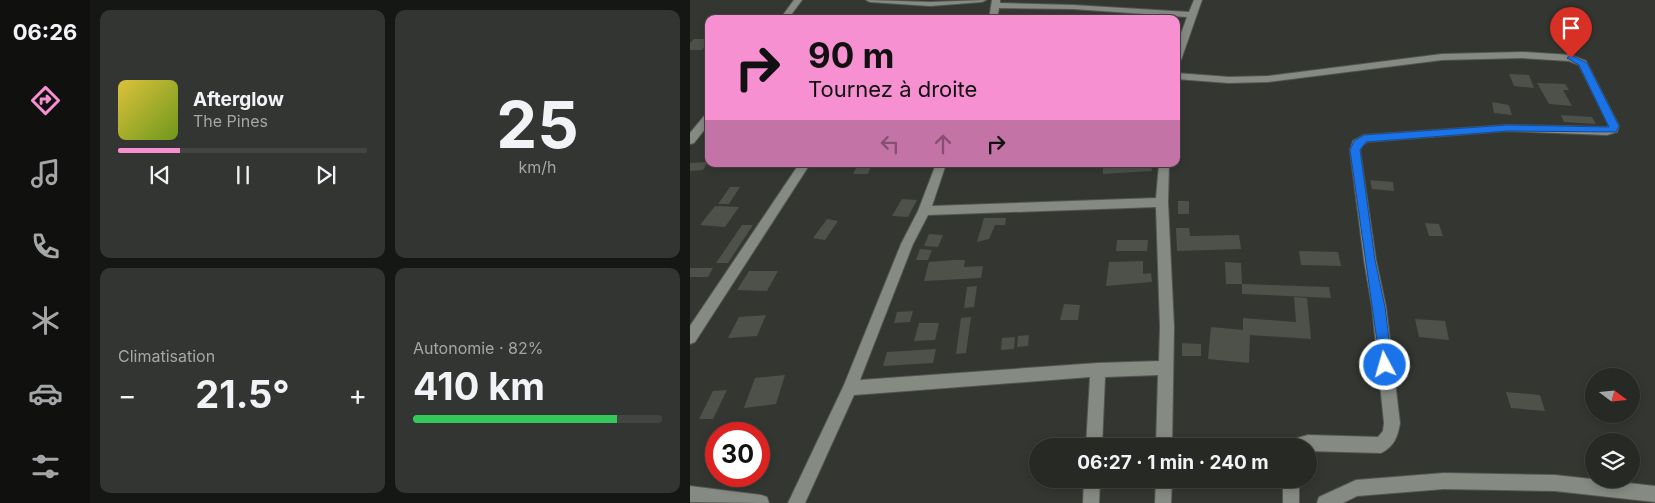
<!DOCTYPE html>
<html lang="fr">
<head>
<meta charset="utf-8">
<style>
  :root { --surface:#272925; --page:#333532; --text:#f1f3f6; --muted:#a4a6a7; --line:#434542; --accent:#f690d0 }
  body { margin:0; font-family:Inter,sans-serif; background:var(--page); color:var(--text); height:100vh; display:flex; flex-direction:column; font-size:19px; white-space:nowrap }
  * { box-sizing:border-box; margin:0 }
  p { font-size:16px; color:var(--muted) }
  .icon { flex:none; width:28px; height:28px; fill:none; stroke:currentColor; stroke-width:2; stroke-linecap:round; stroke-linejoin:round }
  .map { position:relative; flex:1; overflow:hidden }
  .sheet { display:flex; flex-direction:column; gap:10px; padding:10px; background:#151714; width:600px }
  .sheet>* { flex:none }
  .banner { position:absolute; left:15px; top:15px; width:475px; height:152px; border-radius:10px; box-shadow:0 2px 8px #0003,0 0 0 1px var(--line); background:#f690d0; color:#111; overflow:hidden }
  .needle { width:32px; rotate:106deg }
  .fabs { position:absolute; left:895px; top:368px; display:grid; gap:10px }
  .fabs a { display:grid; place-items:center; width:55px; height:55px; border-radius:50%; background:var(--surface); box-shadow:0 2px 8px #0003,0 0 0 1px var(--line); font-size:25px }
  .speed { position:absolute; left:15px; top:422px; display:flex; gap:10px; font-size:25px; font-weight:700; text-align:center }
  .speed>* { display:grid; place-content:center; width:65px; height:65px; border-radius:50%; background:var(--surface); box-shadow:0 2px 8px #0003,0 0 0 1px var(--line); line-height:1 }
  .speed .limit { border:8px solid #d22; background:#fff; color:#111 }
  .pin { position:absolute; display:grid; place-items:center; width:42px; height:42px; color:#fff; margin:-51px -21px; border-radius:50% 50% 50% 0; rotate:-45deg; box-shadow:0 0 5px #0007 }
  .pin .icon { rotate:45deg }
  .me { position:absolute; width:55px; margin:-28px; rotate:354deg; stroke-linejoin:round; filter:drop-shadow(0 0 4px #0008) }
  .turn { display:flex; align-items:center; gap:18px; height:105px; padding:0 20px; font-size:22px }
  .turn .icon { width:65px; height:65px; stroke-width:2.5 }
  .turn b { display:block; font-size:35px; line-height:42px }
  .lanes { display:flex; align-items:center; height:48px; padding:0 20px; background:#0003; justify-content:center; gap:25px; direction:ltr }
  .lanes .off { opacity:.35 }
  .big { font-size:38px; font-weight:700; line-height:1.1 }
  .sheet .card { flex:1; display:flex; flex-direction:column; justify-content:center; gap:8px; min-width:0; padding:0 18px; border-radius:10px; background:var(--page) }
  .sheet .dial { align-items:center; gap:0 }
  .dial b { font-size:65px; line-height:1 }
  .song { display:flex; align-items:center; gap:15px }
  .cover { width:60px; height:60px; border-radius:8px; background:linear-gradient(135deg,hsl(50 70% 55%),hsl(80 70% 35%)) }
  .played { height:5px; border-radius:2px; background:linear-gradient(90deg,var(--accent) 25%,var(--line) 25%) }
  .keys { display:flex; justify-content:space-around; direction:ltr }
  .heat { display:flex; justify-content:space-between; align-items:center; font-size:28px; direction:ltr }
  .charge { height:8px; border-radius:4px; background:linear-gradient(90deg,#34c759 82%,var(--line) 0) }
  .sheet .tiles { flex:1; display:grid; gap:10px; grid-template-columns:repeat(2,1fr) }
  .trip { position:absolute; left:339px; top:438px; width:288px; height:50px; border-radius:25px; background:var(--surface); box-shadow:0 2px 8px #0003,0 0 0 1px var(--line); font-weight:700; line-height:50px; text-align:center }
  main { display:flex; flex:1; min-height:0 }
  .tab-bar { display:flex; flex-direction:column; width:90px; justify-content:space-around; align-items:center; background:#10100f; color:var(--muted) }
  .tab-bar .icon { width:35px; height:35px }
  .tab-bar .on { color:var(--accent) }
  .tab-bar b { font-size:22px; color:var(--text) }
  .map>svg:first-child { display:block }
  .building { fill:#4d514a }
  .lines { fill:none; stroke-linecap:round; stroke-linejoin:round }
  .street-casing { stroke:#535650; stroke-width:2 }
  .street { fill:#858a82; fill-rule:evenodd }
  .route { fill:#1a73e8; stroke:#114b97 }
</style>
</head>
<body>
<main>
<nav class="tab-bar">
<b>06:26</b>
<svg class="icon on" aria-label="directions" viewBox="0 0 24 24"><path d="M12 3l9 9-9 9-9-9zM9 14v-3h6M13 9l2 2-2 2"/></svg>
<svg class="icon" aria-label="music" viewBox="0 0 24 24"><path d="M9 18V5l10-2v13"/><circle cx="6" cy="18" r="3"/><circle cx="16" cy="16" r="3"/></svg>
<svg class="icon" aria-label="phone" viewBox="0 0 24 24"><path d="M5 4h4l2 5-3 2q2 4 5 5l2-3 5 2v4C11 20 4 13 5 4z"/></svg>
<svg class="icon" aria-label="climate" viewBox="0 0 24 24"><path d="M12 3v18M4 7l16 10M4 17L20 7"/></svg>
<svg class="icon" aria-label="car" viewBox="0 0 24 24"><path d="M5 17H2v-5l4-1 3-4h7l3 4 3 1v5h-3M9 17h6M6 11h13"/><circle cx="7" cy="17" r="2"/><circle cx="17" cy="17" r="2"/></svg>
<svg class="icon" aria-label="filters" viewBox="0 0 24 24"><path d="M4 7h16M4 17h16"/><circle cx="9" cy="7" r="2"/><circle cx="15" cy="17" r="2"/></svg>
</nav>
<section class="sheet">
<div class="tiles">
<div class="card">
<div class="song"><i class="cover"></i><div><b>Afterglow</b><p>The Pines</p></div></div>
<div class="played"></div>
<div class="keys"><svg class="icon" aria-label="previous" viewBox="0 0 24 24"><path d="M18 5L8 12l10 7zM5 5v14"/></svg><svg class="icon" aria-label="pause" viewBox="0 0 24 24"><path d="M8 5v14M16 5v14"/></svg><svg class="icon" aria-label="next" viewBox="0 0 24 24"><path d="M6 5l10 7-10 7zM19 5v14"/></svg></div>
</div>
<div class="card dial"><b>25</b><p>km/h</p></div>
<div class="card"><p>Climatisation</p>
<div class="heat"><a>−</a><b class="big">21.5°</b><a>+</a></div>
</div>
<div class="card"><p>Autonomie · 82%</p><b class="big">410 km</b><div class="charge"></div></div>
</div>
</section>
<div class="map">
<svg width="965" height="503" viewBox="0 0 965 503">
  <rect width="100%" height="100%" fill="#343731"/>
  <!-- building -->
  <g class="building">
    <polygon points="4,39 19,39 19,42 12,50 0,50 0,43"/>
    <polygon points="819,74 839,75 844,88 824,86"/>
    <polygon points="847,83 875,84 879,90 873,90 882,106 859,104"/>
    <polygon points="802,102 819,105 822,115 804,113"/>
    <polygon points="871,115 902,117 906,124 874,122"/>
    <polygon points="18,162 13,170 0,171 0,163"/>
    <polygon points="168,164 182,164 178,174 163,174"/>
    <polygon points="445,164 461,164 462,171 413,174 413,166"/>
    <polygon points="680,180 703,182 704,191 682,189"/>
    <polygon points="40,187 50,187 39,204 28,204"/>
    <polygon points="212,199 227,200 218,217 202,216"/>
    <rect x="488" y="201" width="11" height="13"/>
    <polygon points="25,206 49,207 35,227 10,225"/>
    <polygon points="294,218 316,218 315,225 305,225 299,239 287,242"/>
    <polygon points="137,219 148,221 135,240 123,238"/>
    <polygon points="735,223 749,224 753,236 739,236"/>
    <polygon points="52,225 63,225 38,263 26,263"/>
    <polygon points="486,228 499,228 500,236 549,235 551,249 487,251"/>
    <polygon points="239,234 253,235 248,247 234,246"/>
    <polygon points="427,240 458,240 457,251 426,251"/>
    <polygon points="230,249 242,250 238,260 226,260"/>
    <polygon points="609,251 648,252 651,266 611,265"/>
    <polygon points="263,260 275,260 274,267 293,266 291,278 234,281 239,262"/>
    <polygon points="453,261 453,274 461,273 462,282 416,286 419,262"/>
    <polygon points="535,262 551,263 552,284 536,284"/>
    <polygon points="0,268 23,268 18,277 0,277"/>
    <polygon points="59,271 88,271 77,291 47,290"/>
    <polygon points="552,284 639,287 641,298 552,294"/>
    <polygon points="287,286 284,307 274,308 277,287"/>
    <polygon points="604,297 617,298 621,339 560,335 559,363 518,359 521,327 553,330 553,318 606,322"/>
    <polygon points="374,304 390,305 388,320 370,320"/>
    <polygon points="223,311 220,322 204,323 207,312"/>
    <polygon points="76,315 67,336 38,338 49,317"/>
    <polygon points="281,317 276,353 266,354 271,318"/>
    <polygon points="725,319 755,321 759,340 729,337"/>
    <polygon points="229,323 249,323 245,340 224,341"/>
    <polygon points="339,335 338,346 327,347 328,336"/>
    <polygon points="325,337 324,349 311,350 312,338"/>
    <polygon points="492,343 511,344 511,356 492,356"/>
    <polygon points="246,349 243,363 193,366 197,352"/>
    <polygon points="95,375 86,404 54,408 65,378"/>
    <polygon points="37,390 23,419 9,419 23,391"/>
    <polygon points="816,392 850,395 855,411 821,408"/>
  </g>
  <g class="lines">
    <defs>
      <g id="street">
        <polygon points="104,0 112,0 98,19 90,19"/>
        <polygon points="176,0 240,2 296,0 292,2 240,6 180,2"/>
        <polygon points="302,0 310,0 310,3 383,5 499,12 504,0 512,0 491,60 486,63 486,47 497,17 383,9 309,8 307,19 299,19"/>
        <path d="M832,52L881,55L896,61L929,126L927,132L917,135L817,131L677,142L672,146L670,150L686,260L696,307L710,423C708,436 704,447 691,453L618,451V446H598L600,440L618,435L688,437L693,431L694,423L682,307L674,260L660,150L663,141L674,135L817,125L917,127L919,126L889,65L879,61L832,58L752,60L578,82L539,83L486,79V73L539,77L578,76L752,54Z"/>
        <polygon points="19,114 19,124 4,143 0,144 0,133 15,115"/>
        <polygon points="109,164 120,164 5,342 0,344 0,326"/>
        <path d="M246,164H256L242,206L466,198L469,164H479L478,202L484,327L482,446H466L468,375L415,377L412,446H396L400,377L164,395L115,503H98L154,385L211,244L228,211ZM466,207L470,327L469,361L408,363L170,380L223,244L238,215Z"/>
        <polygon points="754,473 865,475 965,486 965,502 865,491 754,489 667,496 653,503 627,503 629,497 666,480"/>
        <polygon points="394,479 410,479 409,503 393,503"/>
        <polygon points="466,479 482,479 481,503 465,503"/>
        <rect x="593" y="479" width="16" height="24"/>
        <polygon points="0,486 71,495 77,497 79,503 0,502"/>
      </g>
    </defs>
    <!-- street casing -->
    <use href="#street" class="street-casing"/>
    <!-- street -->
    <use href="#street" class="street"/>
  </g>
  <!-- route -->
  <polygon class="route" points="881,55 897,63 929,126 926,132 818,131 676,142 670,150 685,260 695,307 702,365 700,369 695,371 691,369 660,150 664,141 674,135 818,125 919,127 889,65 877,58"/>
</svg>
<div class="fabs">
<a><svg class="needle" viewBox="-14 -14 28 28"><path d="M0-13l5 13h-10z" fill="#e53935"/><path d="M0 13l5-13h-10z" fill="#a4a6a7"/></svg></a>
<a><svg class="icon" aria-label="layers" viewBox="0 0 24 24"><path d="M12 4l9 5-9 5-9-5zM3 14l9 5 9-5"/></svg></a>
</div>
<div class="speed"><div class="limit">30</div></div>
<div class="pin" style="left:881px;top:58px;background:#d93025"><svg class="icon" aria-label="arrive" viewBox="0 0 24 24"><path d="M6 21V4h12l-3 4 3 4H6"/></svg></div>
<svg class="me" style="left:695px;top:365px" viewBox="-20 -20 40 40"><circle r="17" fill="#1a73e8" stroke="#fff" stroke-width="3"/><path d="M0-11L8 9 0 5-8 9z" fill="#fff"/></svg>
<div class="trip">06:27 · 1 min · 240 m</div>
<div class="banner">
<div class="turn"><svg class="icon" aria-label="right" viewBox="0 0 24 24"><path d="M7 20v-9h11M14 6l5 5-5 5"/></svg><div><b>90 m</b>Tournez à droite</div></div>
<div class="lanes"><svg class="icon off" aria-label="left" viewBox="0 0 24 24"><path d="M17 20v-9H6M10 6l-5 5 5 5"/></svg><svg class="icon off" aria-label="ahead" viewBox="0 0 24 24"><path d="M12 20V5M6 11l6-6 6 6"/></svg><svg class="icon" aria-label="right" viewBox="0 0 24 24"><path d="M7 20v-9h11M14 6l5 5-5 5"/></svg></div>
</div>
</div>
</main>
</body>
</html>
